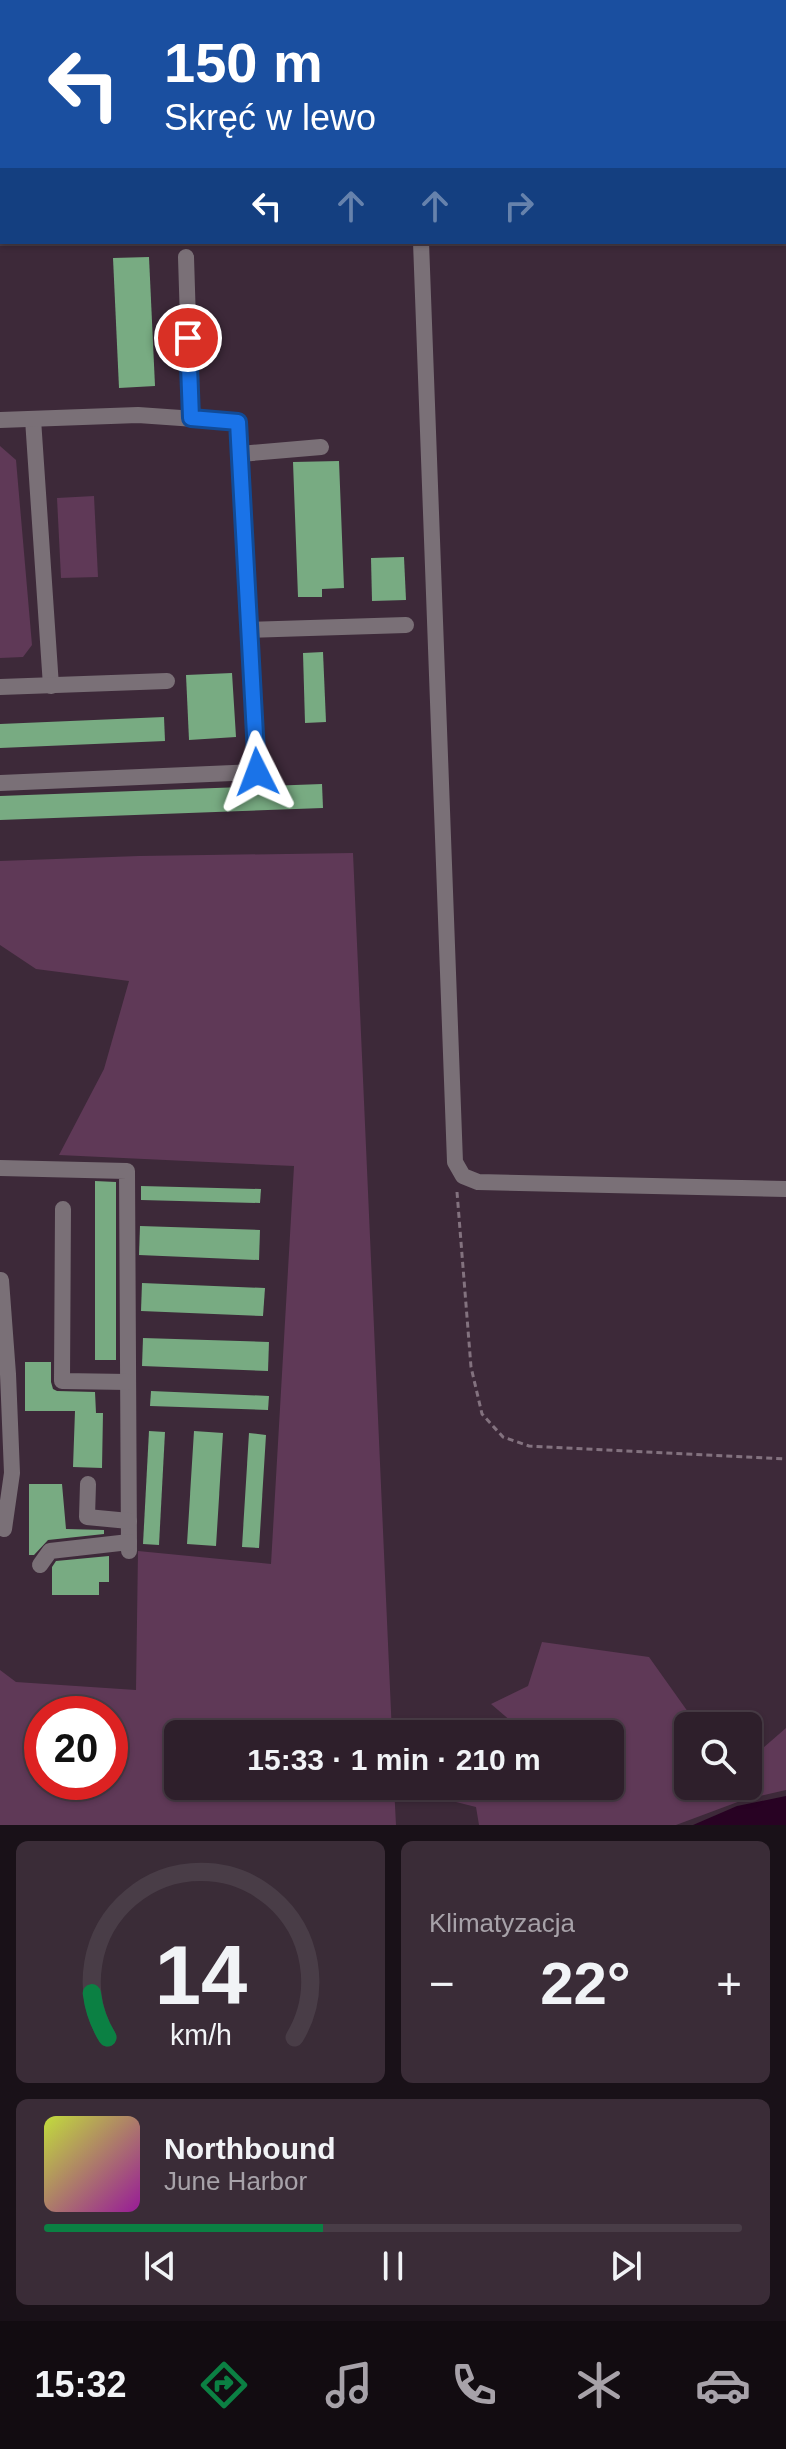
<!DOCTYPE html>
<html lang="pl">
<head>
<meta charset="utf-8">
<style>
  :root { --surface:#2e1f2b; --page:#3a2c37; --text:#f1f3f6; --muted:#a7a2a9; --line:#493d47; --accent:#0b8043 }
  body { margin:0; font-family:Helvetica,sans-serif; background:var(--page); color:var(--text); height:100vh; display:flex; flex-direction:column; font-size:30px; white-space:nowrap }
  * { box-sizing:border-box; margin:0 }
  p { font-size:26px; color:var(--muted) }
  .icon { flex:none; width:44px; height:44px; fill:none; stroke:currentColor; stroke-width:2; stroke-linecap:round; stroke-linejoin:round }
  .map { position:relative; height:1825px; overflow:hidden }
  .details { display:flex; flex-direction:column; gap:16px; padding:16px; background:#191118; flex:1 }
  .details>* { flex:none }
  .hud { position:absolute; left:0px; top:0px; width:786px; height:244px; box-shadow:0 2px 6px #0004,0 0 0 2px var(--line); background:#1a4fa0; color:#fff; overflow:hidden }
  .tools { position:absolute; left:674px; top:1712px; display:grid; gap:16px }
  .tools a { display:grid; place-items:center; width:88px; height:88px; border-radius:12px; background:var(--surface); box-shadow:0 2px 6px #0004,0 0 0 2px var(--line); font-size:40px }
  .speed { position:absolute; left:24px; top:1696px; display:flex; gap:16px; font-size:40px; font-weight:700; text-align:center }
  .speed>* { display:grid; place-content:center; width:104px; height:104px; border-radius:50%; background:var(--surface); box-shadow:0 2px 6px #0004,0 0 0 2px var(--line); line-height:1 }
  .speed .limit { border:12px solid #d22; background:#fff; color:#111 }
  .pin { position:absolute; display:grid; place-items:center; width:68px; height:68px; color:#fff; margin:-34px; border:4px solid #fff; border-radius:50%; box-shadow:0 2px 8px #0007 }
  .me { position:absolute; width:88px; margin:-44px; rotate:357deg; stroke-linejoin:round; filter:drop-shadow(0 0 6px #0008) }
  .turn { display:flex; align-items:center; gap:28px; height:168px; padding:0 32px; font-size:36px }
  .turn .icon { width:104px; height:104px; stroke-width:2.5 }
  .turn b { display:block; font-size:56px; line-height:68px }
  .lanes { display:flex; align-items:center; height:76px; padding:0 32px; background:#0003; justify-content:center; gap:40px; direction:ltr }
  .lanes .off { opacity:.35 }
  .big { font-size:60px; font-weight:800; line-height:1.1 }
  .details .widget { flex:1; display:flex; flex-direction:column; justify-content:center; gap:12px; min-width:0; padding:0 28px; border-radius:12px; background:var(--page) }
  .details .dial { align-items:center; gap:0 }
  .dial svg { height:208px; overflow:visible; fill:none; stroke:var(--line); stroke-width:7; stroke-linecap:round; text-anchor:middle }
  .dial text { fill:var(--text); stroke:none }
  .song { display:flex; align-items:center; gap:24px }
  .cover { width:96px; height:96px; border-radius:12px; background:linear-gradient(135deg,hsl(70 70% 55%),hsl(300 70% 35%)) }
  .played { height:8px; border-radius:4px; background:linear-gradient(90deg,var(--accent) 40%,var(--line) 40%) }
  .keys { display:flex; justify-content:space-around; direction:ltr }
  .heat { display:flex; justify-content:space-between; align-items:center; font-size:44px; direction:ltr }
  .details .tiles { flex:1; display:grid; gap:16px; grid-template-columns:1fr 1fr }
  .widget:last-child { grid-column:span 2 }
  .trip { position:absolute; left:164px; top:1720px; width:460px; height:80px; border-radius:12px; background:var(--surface); box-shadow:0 2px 6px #0004,0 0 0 2px var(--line); font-weight:800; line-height:80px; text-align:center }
  .tab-bar { display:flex; height:128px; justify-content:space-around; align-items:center; background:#120c11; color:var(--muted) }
  .tab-bar .icon { width:56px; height:56px }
  .tab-bar .active { color:var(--accent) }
  .tab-bar b { font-size:36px; color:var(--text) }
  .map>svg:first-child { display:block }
  .green { fill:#5f3957; fill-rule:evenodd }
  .water { fill:#280223 }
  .building { fill:#78ab82 }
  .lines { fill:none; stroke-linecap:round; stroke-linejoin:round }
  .path { stroke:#83727f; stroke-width:3; stroke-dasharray:6 4; stroke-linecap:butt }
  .minor { stroke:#7a7077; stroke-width:16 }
  .route-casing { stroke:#114b97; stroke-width:20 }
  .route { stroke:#1a73e8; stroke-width:14 }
</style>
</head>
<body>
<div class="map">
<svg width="786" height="1825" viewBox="0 0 786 1825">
  <rect width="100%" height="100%" fill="#3d2939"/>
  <!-- green -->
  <g class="green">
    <polygon points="0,446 16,460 32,645 23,657 0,658"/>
    <polygon points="94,496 98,577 61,578 57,498"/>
    <path d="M353,853L392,1734H178V1786H394L396,1825H0V1670L16,1682L136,1690L138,1551L271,1564L294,1166L59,1155L104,1069L129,981L36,969L0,945V861L139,856ZM42,1714H110V1782H42Z"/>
    <polygon points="542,1642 649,1657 698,1726 688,1726 688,1786 748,1786 748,1746 763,1748 786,1728 786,1790 743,1800 676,1825 479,1825 476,1807 432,1796 429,1786 610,1786 610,1734 526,1734 491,1704 528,1686"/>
  </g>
  <!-- water -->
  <polygon class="water" points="786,1796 786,1825 693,1825 737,1806"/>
  <!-- building -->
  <g class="building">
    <polygon points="149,257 155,386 119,388 113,258"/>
    <polygon points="339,461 344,588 322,589 322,597 298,597 293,462"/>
    <polygon points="404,557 406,600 372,601 371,558"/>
    <polygon points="323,652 326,722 305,723 303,653"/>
    <polygon points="232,673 236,737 189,740 186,675"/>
    <polygon points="164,717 165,741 0,748 0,724"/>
    <polygon points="322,784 323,808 0,820 0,796"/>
    <polygon points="95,1181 116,1182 116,1360 95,1360"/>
    <polygon points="141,1186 261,1189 260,1203 141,1200"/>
    <polygon points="140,1226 260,1230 259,1260 139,1255"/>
    <polygon points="142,1283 265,1288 263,1316 141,1311"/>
    <polygon points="143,1338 269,1342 268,1371 142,1366"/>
    <polygon points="25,1362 51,1362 51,1382 53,1389 57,1391 95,1392 96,1413 103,1413 102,1468 73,1467 75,1411 25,1411"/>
    <polygon points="151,1391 269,1396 268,1410 150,1406"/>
    <polygon points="149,1431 165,1432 159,1545 143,1544"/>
    <polygon points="194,1431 223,1433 216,1546 187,1544"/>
    <polygon points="249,1433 266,1435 259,1548 242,1547"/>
    <polygon points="29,1484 62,1484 66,1529 104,1530 104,1534 48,1540 34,1555 29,1555"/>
    <polygon points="109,1556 109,1582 99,1582 99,1595 52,1595 52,1567 56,1561"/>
  </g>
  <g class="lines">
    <!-- path -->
    <polyline class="path" points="457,1192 471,1367 482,1414 503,1437 529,1446 786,1459"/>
    <!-- minor -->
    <g class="minor">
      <polyline points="784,187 786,187"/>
      <polyline points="0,225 2,225"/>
      <polyline points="421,242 455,1162 463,1176 478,1182 786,1189"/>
      <polyline points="186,257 191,418"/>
      <polyline points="33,419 51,686"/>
      <polyline points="0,420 138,415 238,422 257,772 0,783"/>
      <polyline points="240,454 321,447"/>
      <polyline points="249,630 406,625"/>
      <polyline points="0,687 167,681"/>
      <polyline points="0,1168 127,1171 129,1551"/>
      <polyline points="63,1209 62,1381 128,1382"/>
      <polyline points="1,1280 8,1374 12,1473 4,1529"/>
      <polyline points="88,1484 87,1517 129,1521"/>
      <polyline points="40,1565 50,1551 129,1542"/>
    </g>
  </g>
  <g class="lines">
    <defs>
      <polyline id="route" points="188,338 191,418 238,422 257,772"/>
    </defs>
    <!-- route casing -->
    <use href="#route" class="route-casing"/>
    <!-- route -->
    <use href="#route" class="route"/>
  </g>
</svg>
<div class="tools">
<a><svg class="icon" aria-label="search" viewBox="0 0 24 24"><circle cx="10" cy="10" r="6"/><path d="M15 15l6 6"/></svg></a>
</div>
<div class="speed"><div class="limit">20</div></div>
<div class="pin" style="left:188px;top:338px;background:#d93025"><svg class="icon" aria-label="arrive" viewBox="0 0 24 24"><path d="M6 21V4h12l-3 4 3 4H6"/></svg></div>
<svg class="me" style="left:257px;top:772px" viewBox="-20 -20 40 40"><path d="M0-17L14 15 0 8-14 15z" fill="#1a73e8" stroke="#fff" stroke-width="4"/></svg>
<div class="trip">15:33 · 1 min · 210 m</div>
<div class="hud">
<div class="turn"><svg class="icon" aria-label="left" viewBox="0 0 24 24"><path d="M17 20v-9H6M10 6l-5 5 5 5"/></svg><div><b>150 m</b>Skręć w lewo</div></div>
<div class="lanes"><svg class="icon" aria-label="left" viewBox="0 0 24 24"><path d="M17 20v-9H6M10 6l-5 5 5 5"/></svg><svg class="icon off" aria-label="ahead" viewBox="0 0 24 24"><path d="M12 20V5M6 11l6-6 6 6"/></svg><svg class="icon off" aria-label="ahead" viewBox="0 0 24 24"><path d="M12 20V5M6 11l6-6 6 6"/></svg><svg class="icon off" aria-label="right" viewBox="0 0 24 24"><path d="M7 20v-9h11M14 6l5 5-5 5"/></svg></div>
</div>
</div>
<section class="details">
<div class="tiles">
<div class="widget dial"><svg viewBox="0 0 100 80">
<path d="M14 69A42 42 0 1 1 86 69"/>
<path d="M14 69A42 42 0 0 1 8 52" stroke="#0b8043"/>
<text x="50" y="56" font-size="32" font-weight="700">14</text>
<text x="50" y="72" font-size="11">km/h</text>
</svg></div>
<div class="widget"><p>Klimatyzacja</p>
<div class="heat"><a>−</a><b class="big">22°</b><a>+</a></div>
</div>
<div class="widget">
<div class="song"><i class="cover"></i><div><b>Northbound</b><p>June Harbor</p></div></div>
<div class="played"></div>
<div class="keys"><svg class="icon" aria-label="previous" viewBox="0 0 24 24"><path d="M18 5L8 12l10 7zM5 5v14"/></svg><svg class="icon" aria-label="pause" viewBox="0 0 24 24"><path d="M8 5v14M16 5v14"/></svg><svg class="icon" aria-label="next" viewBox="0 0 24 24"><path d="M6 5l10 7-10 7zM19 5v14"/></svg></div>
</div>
</div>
</section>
<nav class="tab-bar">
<b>15:32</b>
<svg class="icon active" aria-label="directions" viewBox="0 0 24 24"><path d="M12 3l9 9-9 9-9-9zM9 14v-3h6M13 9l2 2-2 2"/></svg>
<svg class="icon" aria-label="music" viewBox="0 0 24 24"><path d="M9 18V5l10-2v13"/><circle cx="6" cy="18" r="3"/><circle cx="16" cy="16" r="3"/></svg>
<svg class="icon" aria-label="phone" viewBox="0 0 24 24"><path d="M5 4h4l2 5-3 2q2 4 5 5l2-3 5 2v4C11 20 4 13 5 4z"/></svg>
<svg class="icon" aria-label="climate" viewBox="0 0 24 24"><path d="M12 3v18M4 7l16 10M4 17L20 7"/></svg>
<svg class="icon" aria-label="car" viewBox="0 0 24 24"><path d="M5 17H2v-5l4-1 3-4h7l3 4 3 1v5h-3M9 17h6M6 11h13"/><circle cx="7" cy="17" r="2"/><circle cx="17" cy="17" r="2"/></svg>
</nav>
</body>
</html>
